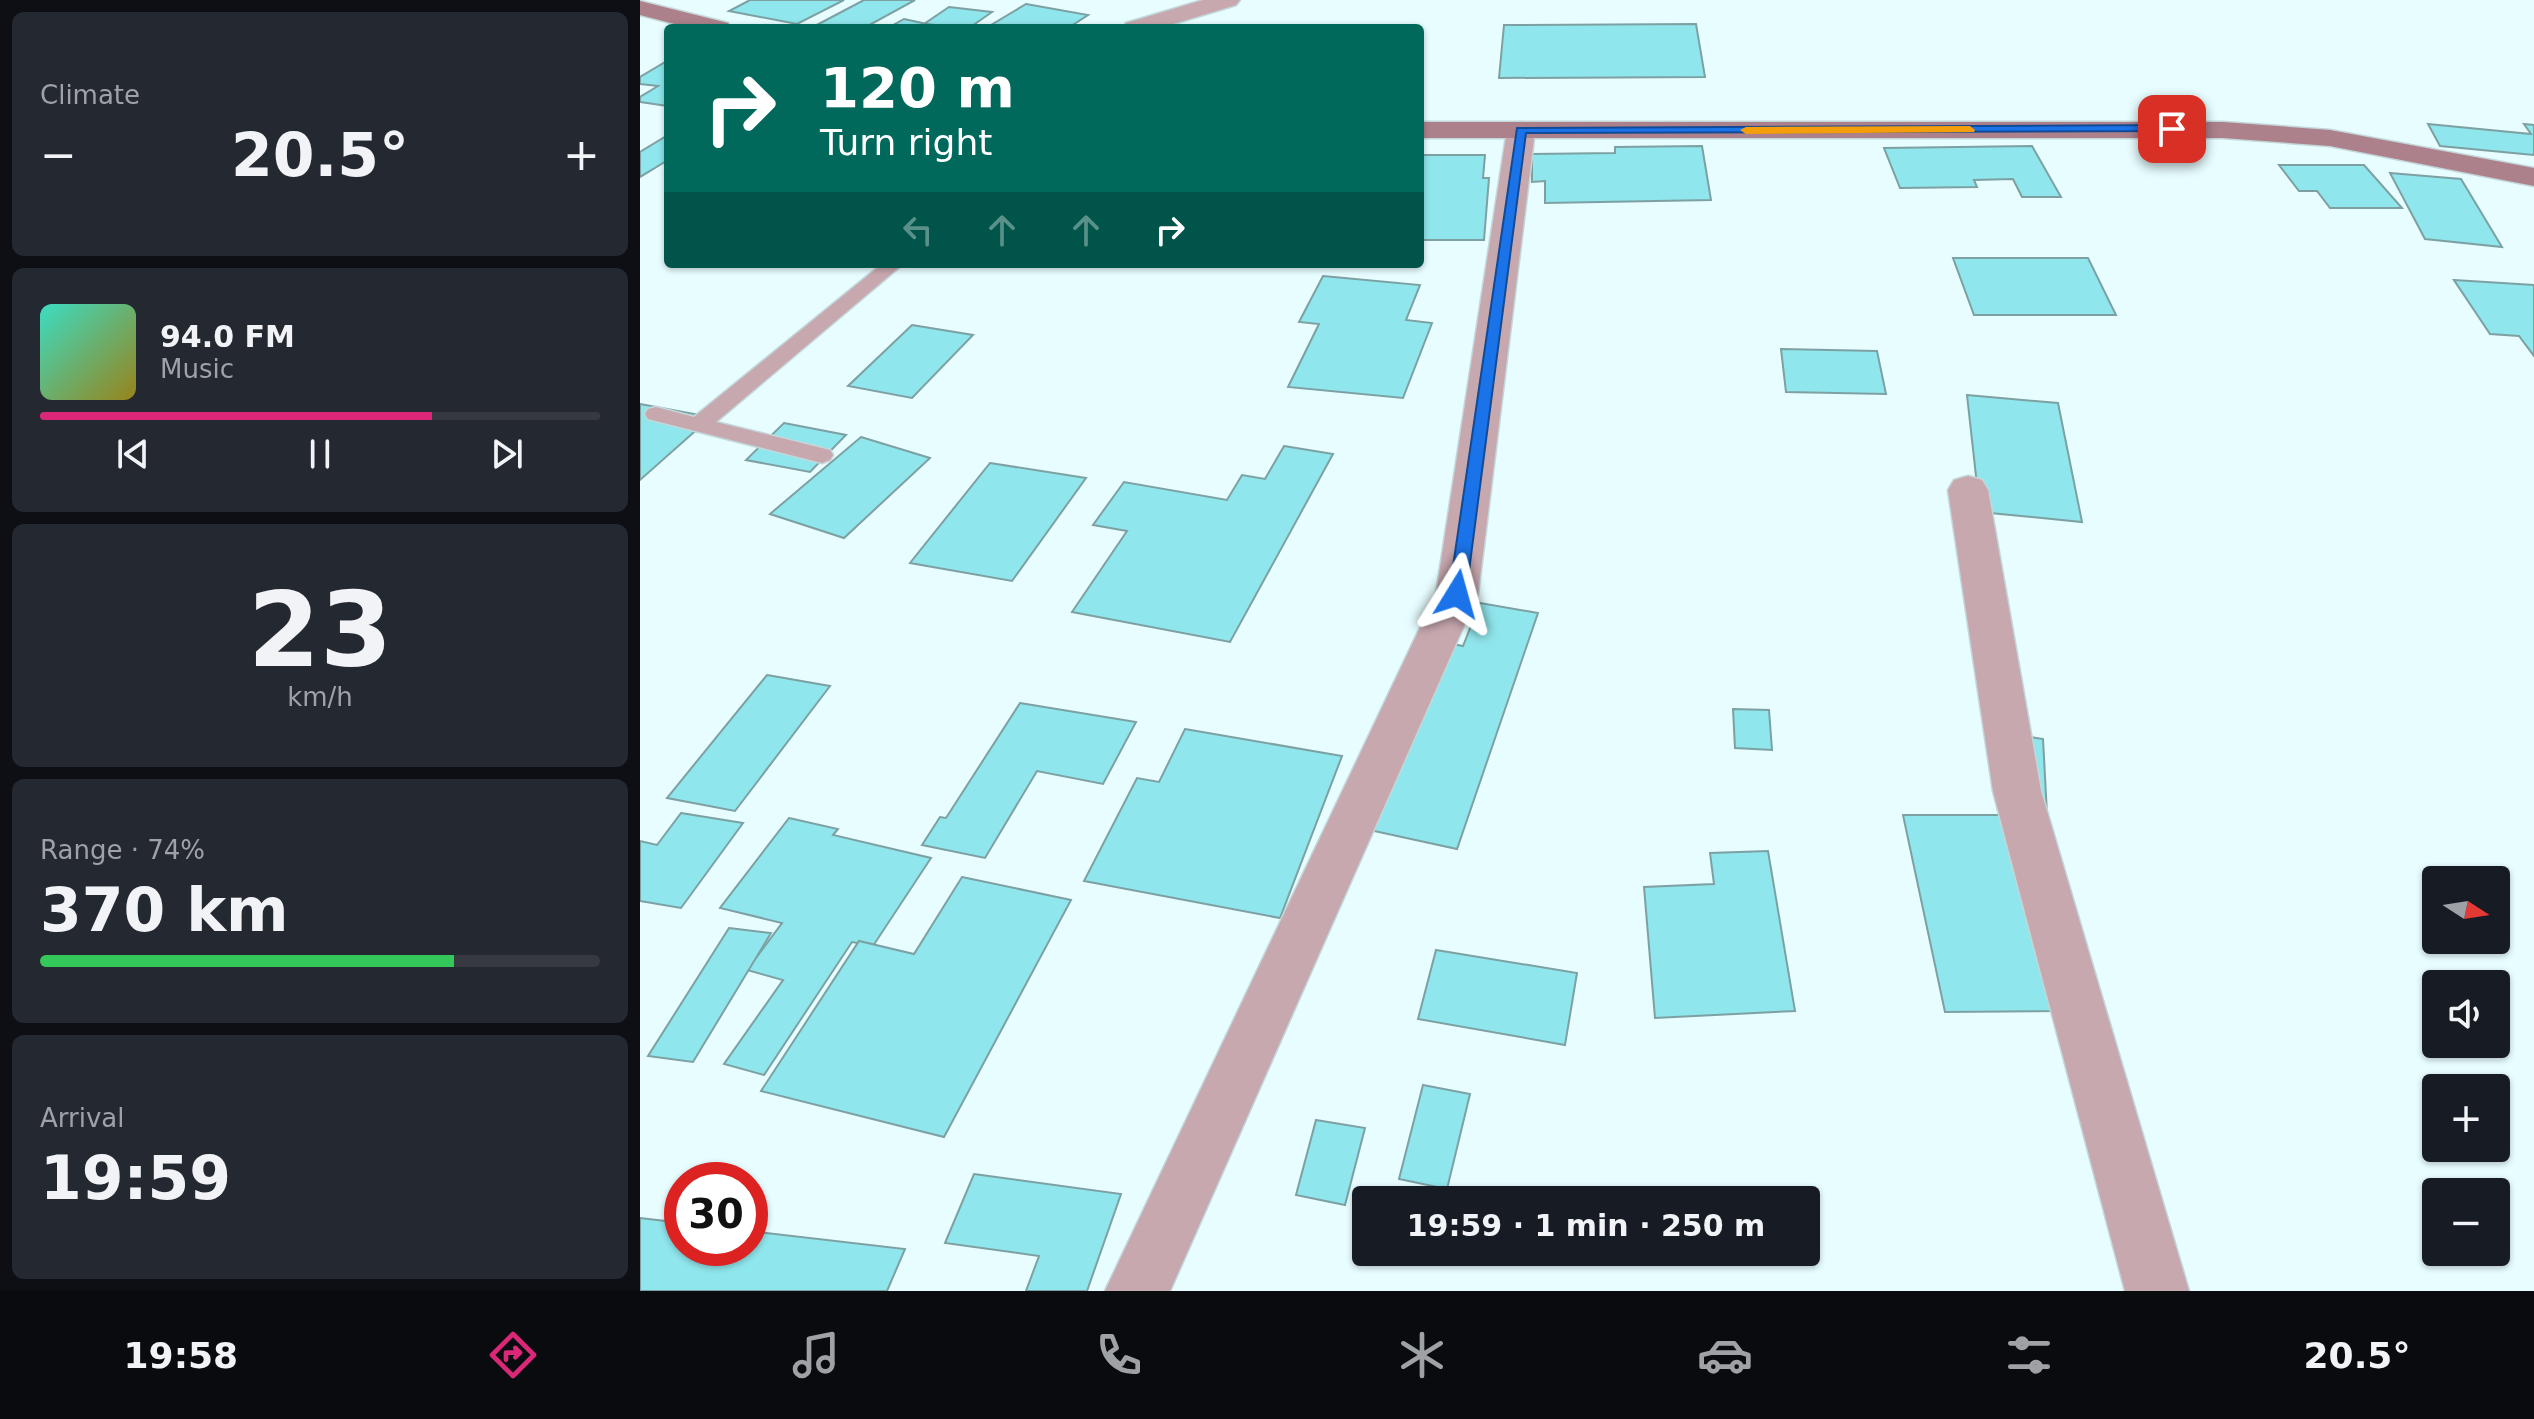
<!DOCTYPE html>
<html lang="en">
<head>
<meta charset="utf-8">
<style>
  :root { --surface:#171b24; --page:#242831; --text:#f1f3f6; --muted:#9ea1a6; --line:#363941; --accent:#db2777 }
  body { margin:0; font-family:"DejaVu Sans",sans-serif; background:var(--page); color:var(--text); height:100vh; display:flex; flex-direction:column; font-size:30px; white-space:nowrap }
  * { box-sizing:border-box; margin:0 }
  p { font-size:26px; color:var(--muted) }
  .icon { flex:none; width:44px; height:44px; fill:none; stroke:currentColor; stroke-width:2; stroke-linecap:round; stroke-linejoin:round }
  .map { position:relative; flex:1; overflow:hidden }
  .panel { display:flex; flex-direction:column; gap:12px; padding:12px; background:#0d0f14; width:640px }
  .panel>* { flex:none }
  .guide { position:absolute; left:24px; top:24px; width:760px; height:244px; border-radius:8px; box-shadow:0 2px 6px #0004; background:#00695c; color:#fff; overflow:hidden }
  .needle { width:52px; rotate:102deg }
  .buttons { position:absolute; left:1782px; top:866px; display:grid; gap:16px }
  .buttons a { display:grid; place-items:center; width:88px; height:88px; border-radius:8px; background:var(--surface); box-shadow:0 2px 6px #0004; font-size:40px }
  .speed { position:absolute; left:24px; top:1162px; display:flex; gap:16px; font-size:40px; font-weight:700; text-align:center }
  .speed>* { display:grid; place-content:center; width:104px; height:104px; border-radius:50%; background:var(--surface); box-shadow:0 2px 6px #0004; line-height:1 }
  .speed .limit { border:12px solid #d22; background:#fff; color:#111 }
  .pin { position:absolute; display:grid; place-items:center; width:68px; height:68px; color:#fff; margin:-34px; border-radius:16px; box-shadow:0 4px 12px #0006 }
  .me { position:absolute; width:88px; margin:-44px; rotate:8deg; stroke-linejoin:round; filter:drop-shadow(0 0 6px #0008) }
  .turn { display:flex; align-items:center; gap:28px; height:168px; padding:0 24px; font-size:36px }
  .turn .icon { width:104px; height:104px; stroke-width:2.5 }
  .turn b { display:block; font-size:56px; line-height:68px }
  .lanes { display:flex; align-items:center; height:76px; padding:0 24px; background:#0003; justify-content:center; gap:40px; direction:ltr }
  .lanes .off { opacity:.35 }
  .big { font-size:60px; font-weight:800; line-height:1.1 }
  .panel .widget { flex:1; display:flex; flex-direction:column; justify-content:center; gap:12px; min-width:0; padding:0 28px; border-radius:12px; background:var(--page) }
  .panel .dial { align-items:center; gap:0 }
  .dial b { font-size:104px; line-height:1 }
  .song { display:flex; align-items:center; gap:24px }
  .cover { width:96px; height:96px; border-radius:12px; background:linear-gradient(135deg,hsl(170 70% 55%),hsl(50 70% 35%)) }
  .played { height:8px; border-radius:4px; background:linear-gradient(90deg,var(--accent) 70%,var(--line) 70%) }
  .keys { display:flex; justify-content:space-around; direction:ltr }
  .heat { display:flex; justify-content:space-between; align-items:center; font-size:44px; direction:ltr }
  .charge { height:12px; border-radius:6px; background:linear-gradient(90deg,#34c759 74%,var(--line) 0) }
  .trip { position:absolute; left:712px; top:1186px; width:468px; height:80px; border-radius:8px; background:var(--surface); box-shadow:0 2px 6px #0004; font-weight:800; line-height:80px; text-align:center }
  .menu { display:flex; height:128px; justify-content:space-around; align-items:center; background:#090b0e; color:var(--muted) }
  .menu .icon { width:56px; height:56px }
  .menu .selected { color:var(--accent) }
  .menu b { font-size:36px; color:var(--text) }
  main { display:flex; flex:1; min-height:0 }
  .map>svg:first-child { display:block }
  .building { fill:#8fe6ec; stroke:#7da1a3; stroke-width:2 }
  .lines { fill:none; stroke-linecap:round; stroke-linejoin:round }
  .lane-casing { stroke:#c3d7d9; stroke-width:3 }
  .street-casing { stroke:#c3d7d9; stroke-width:3 }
  .secondary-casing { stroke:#c3d7d9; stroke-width:3 }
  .lane { fill:#c7a8af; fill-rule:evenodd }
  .street { fill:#c7a8af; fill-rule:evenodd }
  .secondary { fill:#ad818b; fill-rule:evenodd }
  .route { fill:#1a73e8; stroke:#114b97; stroke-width:2 }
  .slow { fill:#f59e0b }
</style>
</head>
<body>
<main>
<section class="panel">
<div class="widget"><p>Climate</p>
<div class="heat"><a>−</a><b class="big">20.5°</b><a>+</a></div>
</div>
<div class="widget">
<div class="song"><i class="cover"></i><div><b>94.0 FM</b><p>Music</p></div></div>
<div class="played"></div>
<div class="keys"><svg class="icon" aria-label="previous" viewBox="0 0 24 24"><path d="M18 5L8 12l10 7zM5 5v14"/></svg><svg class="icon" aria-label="pause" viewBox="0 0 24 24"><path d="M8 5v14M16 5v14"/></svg><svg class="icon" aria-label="next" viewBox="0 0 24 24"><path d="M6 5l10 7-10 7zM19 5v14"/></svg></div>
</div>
<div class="widget dial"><b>23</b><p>km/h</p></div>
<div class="widget"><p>Range · 74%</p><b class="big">370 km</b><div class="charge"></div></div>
<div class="widget"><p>Arrival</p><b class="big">19:59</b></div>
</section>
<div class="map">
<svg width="1894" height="1291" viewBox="0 0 1894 1291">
  <rect width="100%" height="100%" fill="#e7fdff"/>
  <!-- building -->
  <g class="building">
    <polygon points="110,0 204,0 157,24 89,11"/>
    <polygon points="224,0 275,0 224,28 171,28"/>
    <polygon points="386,4 448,15 428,28 346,28"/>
    <polygon points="309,7 352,12 329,28 284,24"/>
    <polygon points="264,19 305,28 248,28"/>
    <polygon points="1056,24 1065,77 859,78 864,25"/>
    <polygon points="27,61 28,106 0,102 0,97 18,86 0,84 0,77"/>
    <polygon points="1788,124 1891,134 1884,124 1894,125 1894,155 1800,146"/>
    <polygon points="28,135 28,160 0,177 0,152"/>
    <polygon points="1062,146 1071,200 905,203 905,181 892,182 892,154 975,153 975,147"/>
    <polygon points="1392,146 1421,197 1382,197 1373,179 1334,180 1337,187 1260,188 1244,148"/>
    <polygon points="780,155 845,155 843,178 849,178 844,240 780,240"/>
    <polygon points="1639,165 1724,165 1762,208 1690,208 1677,191 1659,191"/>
    <polygon points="1750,173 1821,179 1862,247 1785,239"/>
    <polygon points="1313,258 1448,258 1476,315 1334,315"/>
    <polygon points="683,276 780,285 766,320 792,323 763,398 648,387 679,324 659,322"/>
    <polygon points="1814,280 1894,285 1894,356 1879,336 1850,334"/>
    <polygon points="272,325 333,335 272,398 208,386"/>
    <polygon points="1141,349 1237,351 1246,394 1146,392"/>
    <polygon points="1327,395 1418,403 1442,522 1340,512"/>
    <polygon points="0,404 71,417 0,480"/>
    <polygon points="144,423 206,435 170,472 106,460"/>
    <polygon points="221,437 290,458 204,538 130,514"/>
    <polygon points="644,446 693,454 590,642 432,612 487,531 453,525 484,482 587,500 602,475 625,479"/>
    <polygon points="350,463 446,478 372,581 270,563"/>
    <polygon points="840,603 898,613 817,849 725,829 786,639 823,646"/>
    <polygon points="127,675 190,686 95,811 27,798"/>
    <polygon points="380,703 496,722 463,784 397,771 345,858 282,845 300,817 306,818"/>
    <polygon points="1093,709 1129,710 1132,750 1095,748"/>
    <polygon points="545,729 702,756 640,918 444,881 497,778 519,782"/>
    <polygon points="1379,735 1403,739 1407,814"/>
    <polygon points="41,813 103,823 41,908 0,901 0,841 17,845"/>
    <polygon points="1263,815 1361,815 1416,1011 1305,1012"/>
    <polygon points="149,818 198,829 193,835 291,858 233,946 212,942 124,1075 84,1064 143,980 107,970 142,923 80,908"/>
    <polygon points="1128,851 1155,1011 1015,1018 1004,887 1074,884 1070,853"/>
    <polygon points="322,877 431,900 304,1137 121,1091 219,941 274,954"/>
    <polygon points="89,928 131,933 53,1062 8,1056"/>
    <polygon points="796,950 937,973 925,1045 778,1019"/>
    <polygon points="783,1085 830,1094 807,1189 759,1179"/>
    <polygon points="676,1120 725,1128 705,1205 656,1195"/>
    <polygon points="334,1174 481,1194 447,1291 386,1291 399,1256 305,1243"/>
    <polygon points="0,1218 42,1223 42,1248 110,1248 110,1231 265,1249 247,1291 0,1291"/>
  </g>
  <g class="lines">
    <defs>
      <polygon id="lane" points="242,264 263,264 76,422 190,450 193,455 190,460 182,463 8,419 5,414 8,409 16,407 54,417"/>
      <g id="street">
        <polygon points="563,0 600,0 596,5 520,28 483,28 486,23"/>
        <polygon points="881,122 891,124 895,130 838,594 530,1291 465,1291 796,594 867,130 871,124"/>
        <polygon points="1328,476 1342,480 1348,490 1401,791 1549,1291 1485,1291 1353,791 1308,490 1314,480"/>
      </g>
      <g id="secondary">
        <polygon points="0,1 88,23 91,28 50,28 0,15"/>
        <polygon points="780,122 1583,122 1690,130 1894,168 1894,186 1690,146 1583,138 780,138"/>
      </g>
    </defs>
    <!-- lane casing -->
    <use href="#lane" class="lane-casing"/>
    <!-- street casing -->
    <use href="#street" class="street-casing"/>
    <!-- secondary casing -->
    <use href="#secondary" class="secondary-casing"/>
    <!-- lane -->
    <use href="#lane" class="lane"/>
    <!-- street -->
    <use href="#street" class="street"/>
    <!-- secondary -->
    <use href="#secondary" class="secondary"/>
  </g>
  <!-- route -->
  <polygon class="route" points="1532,125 1536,126 1536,131 886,133 826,594 817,601 811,599 809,594 877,128"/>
  <!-- slow -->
  <polygon class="slow" points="1330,126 1335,130 1334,132 1106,134 1100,130 1106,127"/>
</svg>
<div class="buttons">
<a><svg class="needle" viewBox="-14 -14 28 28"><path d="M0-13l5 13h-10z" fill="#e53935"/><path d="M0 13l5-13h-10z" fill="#9ea1a6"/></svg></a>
<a><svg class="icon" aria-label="sound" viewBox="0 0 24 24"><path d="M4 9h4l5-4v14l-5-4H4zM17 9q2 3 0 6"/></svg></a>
<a>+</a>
<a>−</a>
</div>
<div class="speed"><div class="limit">30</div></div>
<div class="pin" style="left:1532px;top:129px;background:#d93025"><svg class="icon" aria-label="arrive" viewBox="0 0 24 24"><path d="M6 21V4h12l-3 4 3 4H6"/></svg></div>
<svg class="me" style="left:817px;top:594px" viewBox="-20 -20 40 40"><path d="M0-17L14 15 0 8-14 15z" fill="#1a73e8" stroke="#fff" stroke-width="4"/></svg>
<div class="trip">19:59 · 1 min · 250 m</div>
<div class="guide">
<div class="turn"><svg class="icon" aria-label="right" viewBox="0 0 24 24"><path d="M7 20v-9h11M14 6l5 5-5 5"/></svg><div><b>120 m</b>Turn right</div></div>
<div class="lanes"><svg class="icon off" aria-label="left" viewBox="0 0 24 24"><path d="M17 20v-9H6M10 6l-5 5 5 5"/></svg><svg class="icon off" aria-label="ahead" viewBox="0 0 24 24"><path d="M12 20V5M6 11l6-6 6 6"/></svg><svg class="icon off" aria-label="ahead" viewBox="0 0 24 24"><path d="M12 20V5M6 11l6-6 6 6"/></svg><svg class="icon" aria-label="right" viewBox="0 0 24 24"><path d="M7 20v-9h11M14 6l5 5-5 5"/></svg></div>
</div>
</div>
</main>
<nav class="menu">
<b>19:58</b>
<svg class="icon selected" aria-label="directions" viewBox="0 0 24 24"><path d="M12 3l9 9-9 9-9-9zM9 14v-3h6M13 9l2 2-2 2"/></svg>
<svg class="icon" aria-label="music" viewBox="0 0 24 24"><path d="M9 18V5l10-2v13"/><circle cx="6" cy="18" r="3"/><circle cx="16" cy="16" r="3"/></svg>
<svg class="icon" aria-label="phone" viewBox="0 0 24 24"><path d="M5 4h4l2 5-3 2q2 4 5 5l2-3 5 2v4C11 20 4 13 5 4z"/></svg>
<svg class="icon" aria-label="climate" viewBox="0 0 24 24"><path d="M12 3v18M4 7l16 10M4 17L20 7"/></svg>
<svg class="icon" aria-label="car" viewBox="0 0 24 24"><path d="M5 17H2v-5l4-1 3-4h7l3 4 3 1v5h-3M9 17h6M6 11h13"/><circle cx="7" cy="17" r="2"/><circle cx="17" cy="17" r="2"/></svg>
<svg class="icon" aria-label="filters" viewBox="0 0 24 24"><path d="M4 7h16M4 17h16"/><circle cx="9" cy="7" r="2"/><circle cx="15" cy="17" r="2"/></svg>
<b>20.5°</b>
</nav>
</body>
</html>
